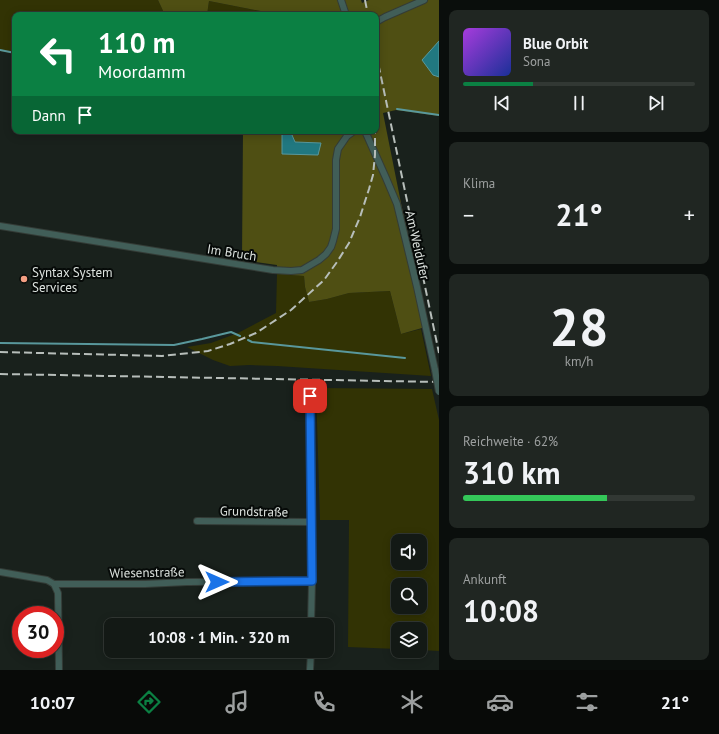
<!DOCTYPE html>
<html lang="de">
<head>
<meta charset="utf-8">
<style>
  :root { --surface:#131915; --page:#202622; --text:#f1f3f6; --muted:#9da0a0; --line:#323834; --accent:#0b8043 }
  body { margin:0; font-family:"PT Sans",sans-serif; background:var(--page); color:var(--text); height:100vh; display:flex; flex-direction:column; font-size:15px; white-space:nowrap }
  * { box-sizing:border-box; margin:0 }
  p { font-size:13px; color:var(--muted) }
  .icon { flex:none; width:22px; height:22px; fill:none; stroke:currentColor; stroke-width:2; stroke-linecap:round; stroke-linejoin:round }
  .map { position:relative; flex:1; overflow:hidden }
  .side { display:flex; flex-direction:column; gap:10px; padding:10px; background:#0a0e0c; width:280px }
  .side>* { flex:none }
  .banner { position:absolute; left:12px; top:12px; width:367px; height:122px; border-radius:8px; box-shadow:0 2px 10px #0003,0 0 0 1px var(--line); background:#0b8043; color:#fff; overflow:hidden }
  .tools { position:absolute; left:391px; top:534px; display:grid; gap:8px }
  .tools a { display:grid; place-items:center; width:36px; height:36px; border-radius:8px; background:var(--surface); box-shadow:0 2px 10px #0003,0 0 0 1px var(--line); font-size:20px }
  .speed { position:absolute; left:12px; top:606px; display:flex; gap:8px; font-size:20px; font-weight:700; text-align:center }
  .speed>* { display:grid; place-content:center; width:52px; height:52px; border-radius:50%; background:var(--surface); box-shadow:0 2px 10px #0003,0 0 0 1px var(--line); line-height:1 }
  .speed .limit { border:6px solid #d22; background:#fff; color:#111 }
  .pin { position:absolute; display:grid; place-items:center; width:34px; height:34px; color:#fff; margin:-17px; border-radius:8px; box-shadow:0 2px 6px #0006 }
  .me { position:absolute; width:44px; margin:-22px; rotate:90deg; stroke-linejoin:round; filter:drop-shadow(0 0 3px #0008) }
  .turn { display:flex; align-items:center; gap:14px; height:84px; padding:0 20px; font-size:18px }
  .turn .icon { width:52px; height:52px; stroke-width:2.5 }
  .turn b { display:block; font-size:28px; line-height:34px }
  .then { display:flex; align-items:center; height:38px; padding:0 20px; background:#0003; gap:8px; font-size:15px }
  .big { font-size:30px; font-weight:700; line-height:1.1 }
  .side .tile { flex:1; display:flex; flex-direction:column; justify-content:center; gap:6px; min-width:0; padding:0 14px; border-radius:8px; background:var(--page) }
  .side .dial { align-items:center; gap:0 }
  .dial b { font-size:52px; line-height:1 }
  .song { display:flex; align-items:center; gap:12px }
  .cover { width:48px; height:48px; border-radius:6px; background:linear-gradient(135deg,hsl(280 70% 55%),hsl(230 70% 35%)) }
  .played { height:4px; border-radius:2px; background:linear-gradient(90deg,var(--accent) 30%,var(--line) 30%) }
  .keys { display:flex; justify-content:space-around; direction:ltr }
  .heat { display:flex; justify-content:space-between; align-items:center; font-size:22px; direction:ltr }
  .charge { height:6px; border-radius:3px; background:linear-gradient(90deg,#34c759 62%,var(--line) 0) }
  .trip { position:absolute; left:104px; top:618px; width:230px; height:40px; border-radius:8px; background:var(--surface); box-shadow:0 2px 10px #0003,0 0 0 1px var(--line); font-weight:700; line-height:40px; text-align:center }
  .menu { display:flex; height:64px; justify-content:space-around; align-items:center; background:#080a08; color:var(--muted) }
  .menu .icon { width:28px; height:28px }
  .menu .on { color:var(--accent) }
  .menu b { font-size:18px; color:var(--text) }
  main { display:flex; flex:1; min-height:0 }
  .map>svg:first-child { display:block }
  .green { fill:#323304; fill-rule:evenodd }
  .forest { fill:#4f4f13 }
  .water { fill:#217880; stroke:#59989c }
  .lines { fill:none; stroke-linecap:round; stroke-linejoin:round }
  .stream { stroke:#59989c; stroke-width:2 }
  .minor-casing { stroke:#343c37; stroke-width:8 }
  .minor { stroke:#415e58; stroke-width:6 }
  .rail { stroke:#b7beba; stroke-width:2; stroke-dasharray:8 4; stroke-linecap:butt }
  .minor-bridge-casing { stroke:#343c37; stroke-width:8; stroke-linecap:butt }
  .minor-bridge { stroke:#415e58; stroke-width:6 }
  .route-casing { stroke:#114b97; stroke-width:10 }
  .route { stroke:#1a73e8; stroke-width:7 }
  .poi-dot { fill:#f39f83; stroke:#060a08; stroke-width:1.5 }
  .labels { text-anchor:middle; stroke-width:4; stroke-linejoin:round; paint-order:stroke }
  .street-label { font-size:13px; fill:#dde3df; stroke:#060a08 }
  .poi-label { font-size:13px; fill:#dde3df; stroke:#060a08; text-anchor:start }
</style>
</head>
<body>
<main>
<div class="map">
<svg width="439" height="670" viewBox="0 0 439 670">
  <rect width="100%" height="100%" fill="#19211c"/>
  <!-- green -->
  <g class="green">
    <polygon points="0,0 158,0 165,15 15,15 15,54 0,51"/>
    <polygon points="209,1 281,15 207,15"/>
    <polygon points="277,274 304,276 305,287 309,302 327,299 349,293 390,291 401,334 421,329 431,376 277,366 249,365 230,366 213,360 187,347 211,343 238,333 276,313"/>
    <path d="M316,388L432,389L439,420V651L420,650V629H398V649L348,647L349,520H320ZM398,541H420V563H398ZM398,585H420V607H398Z"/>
  </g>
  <!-- forest -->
  <polygon class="forest" points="158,0 361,0 362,3 369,0 439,0 439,116 396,110 383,113 402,208 429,326 401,334 390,291 349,293 327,299 309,302 305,287 304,276 277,274 277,265 242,260 243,131 376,131 376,15 281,15 209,1 207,15 165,15"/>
  <!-- water -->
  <g class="water">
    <polygon points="439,41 439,77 433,75 422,60"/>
    <polygon points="282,131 295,131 292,135 295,142 321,143 318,155 282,154"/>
  </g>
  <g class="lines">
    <!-- stream -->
    <g class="stream">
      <polyline points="0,50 15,53"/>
      <polyline points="397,109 439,115"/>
      <polyline points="248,340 252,342 405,358"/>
      <polyline points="0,343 174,345 202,339 231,332 240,336"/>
    </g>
    <defs>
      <g id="minor">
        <polyline points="341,0 346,15"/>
        <polyline points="376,22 385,17 424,0"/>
        <polyline points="365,131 386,178 397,204 417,287 435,370"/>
        <polyline points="0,226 273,270 291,271 302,270 319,260 326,254 331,247 333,241 336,229 336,160 338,149 347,136 354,131"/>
        <polyline points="310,396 312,581 311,625"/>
        <polyline points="197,521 311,522"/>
        <polyline points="0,572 47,580 54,584 58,593 59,670"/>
        <polyline points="54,584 145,584 187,582 312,581"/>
        <polyline points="310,670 311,651"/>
      </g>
    </defs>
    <!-- minor casing -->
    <use href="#minor" class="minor-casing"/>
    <!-- minor -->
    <use href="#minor" class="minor"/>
    <!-- rail -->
    <g class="rail">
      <polyline points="365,0 368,15"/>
      <polyline points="376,53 439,353"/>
      <polyline points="0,352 162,356 208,351 230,344 256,333 291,310 324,280 337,262 349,243 360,217 369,189 373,175 375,155 375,131"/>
      <polyline points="0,374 439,382"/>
    </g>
    <defs>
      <polyline id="minor-bridge" points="435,370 439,392"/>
    </defs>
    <!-- minor-bridge casing -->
    <use href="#minor-bridge" class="minor-bridge-casing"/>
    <!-- minor-bridge -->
    <use href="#minor-bridge" class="minor-bridge"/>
  </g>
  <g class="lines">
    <defs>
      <polyline id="route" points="217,582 312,581 310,396"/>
    </defs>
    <!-- route casing -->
    <use href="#route" class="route-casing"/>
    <!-- route -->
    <use href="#route" class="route"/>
  </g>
  <!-- markers -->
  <circle class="poi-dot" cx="24" cy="279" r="4"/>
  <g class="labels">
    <!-- street labels -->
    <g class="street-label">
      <text transform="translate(418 245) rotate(77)" y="5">Am Weidufer</text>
      <text transform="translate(232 252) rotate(9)" y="5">Im Bruch</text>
      <text transform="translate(254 511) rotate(1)" y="5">Grundstraße</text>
      <text transform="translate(147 572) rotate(-1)" y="5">Wiesenstraße</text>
    </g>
    <!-- poi labels -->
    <g class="poi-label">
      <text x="32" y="277">Syntax System<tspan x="32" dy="15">Services</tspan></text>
    </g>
  </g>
</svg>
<div class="tools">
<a><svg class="icon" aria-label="sound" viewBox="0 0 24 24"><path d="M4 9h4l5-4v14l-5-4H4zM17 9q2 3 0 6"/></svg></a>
<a><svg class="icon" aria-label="search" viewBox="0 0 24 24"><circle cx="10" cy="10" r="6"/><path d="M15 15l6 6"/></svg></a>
<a><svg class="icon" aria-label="layers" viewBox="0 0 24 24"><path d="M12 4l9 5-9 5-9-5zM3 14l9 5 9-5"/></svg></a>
</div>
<div class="speed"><div class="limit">30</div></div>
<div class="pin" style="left:310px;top:396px;background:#d93025"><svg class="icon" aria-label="arrive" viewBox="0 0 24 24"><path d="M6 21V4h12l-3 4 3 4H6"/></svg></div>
<svg class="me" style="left:217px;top:582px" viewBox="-20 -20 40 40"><path d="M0-17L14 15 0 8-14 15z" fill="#1a73e8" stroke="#fff" stroke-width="4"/></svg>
<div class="trip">10:08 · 1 Min. · 320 m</div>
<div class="banner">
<div class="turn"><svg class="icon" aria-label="left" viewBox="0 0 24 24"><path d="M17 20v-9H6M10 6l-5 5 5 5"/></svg><div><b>110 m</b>Moordamm</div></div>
<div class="then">Dann<svg class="icon" aria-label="arrive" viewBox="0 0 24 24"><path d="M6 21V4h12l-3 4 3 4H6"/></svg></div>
</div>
</div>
<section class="side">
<div class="tile">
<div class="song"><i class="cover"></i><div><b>Blue Orbit</b><p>Sona</p></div></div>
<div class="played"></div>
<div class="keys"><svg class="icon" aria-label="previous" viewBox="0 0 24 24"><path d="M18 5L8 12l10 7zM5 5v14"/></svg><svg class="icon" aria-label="pause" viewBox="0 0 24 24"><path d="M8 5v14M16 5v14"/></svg><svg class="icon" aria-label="next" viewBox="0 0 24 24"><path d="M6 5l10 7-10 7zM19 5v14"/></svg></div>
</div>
<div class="tile"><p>Klima</p>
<div class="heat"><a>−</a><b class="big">21°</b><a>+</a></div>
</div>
<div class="tile dial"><b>28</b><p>km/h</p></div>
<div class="tile"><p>Reichweite · 62%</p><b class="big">310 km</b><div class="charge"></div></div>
<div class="tile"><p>Ankunft</p><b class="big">10:08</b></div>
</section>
</main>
<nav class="menu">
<b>10:07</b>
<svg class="icon on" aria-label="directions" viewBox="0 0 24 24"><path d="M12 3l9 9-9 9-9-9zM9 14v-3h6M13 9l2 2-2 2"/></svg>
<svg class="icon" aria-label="music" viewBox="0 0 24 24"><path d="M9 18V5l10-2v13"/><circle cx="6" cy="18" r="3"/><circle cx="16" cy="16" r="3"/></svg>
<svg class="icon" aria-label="phone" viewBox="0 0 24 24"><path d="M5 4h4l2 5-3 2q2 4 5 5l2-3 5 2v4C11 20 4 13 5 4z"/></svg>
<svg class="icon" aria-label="climate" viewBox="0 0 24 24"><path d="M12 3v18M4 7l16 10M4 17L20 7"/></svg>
<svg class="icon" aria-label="car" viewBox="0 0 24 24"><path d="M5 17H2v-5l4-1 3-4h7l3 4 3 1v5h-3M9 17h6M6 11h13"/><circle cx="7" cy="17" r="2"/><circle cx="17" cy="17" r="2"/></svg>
<svg class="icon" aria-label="filters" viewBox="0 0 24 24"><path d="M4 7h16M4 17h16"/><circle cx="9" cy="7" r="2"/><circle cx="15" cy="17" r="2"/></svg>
<b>21°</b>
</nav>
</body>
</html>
